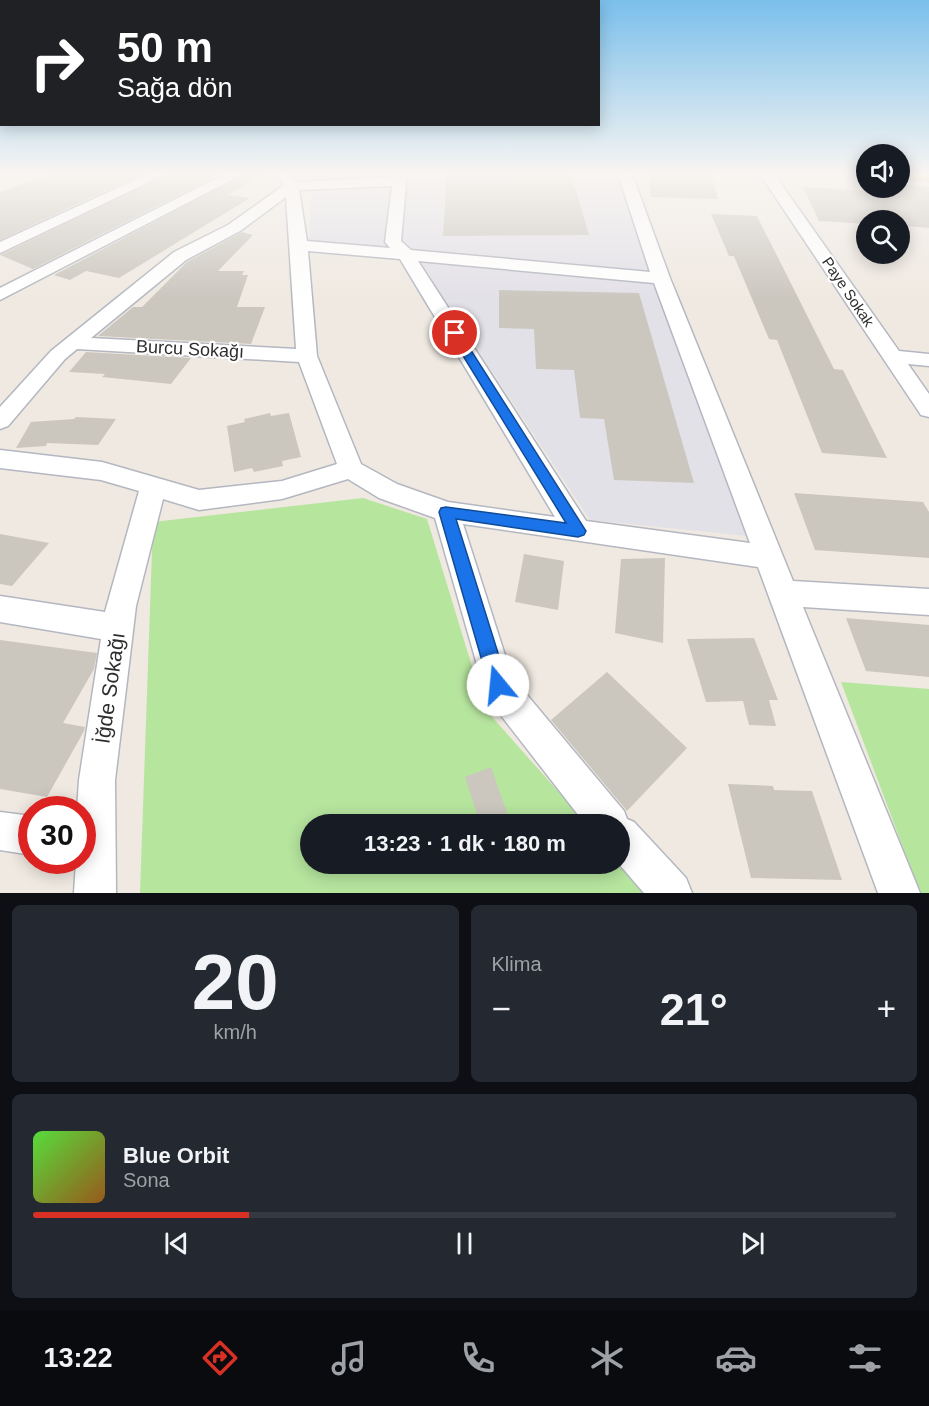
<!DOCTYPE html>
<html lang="tr">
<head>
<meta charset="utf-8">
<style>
  :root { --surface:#171b24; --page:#242831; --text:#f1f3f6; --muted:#9ea1a6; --line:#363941; --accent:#d93025 }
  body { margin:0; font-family:Helvetica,sans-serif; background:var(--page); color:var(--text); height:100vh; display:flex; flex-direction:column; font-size:22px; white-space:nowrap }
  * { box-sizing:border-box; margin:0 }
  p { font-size:20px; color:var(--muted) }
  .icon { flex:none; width:33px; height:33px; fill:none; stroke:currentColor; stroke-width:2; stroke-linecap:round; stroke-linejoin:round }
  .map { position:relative; height:893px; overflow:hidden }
  .side { display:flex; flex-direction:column; gap:12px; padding:12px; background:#0d0f14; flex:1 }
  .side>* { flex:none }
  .hud { position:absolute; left:0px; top:0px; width:600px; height:126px; box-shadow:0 3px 15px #0003; background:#202124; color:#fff; overflow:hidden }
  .fabs { position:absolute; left:856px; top:144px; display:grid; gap:12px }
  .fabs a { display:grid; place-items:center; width:54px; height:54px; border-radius:50%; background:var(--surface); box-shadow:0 3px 15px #0003; font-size:30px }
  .speed { position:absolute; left:18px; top:796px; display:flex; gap:12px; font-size:30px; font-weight:700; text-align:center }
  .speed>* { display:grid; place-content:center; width:78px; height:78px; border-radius:50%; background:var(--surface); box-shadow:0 3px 15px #0003; line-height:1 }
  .speed .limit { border:9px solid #d22; background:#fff; color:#111 }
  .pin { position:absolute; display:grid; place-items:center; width:51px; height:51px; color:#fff; margin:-26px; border:3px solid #fff; border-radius:50%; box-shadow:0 2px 6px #0007 }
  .me { position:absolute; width:66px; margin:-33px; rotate:343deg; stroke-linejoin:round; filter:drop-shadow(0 0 4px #0008) }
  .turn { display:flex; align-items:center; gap:21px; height:126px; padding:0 18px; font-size:27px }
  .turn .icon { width:78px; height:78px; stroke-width:2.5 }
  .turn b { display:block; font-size:42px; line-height:51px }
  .big { font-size:45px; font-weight:600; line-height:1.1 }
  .side .tile { flex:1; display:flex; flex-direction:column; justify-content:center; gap:9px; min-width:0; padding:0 21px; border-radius:9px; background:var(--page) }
  .side .dial { align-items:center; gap:0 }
  .dial b { font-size:78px; line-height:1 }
  .song { display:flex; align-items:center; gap:18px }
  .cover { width:72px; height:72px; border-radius:9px; background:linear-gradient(135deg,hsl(110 70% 55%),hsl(30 70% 35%)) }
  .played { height:6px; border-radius:3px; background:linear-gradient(90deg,var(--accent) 25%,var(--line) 25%) }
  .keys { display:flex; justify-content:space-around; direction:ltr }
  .heat { display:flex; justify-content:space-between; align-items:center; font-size:33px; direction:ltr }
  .side .tiles { flex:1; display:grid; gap:12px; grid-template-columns:1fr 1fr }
  .tile:last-child { grid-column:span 2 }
  .trip { position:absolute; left:300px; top:814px; width:330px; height:60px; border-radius:30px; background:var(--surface); box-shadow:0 3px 15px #0003; font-weight:600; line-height:60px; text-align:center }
  .dock { display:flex; height:96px; justify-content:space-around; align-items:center; background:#090b0e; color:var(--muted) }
  .dock .icon { width:42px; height:42px }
  .dock .active { color:var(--accent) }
  .dock b { font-size:27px; color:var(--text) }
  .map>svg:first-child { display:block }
  .industrial { fill:#e3e1e8 }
  .green { fill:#b6e59e }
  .building { fill:#cbc7bf }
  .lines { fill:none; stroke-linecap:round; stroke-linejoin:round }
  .minor-casing { stroke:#b4b7c1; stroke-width:3 }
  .major-casing { stroke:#c9c9c9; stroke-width:2 }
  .minor { fill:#fff; fill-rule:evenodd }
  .major { fill:#f2d163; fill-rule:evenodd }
  .route { fill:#1a73e8; stroke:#114b97; stroke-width:1.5 }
  .labels { text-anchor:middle; stroke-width:4.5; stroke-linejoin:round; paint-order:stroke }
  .far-street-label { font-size:15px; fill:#2e2e2e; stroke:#fff }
  .street-label { font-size:18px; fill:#2e2e2e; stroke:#fff }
  .near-street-label { font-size:21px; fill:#2e2e2e; stroke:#fff }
</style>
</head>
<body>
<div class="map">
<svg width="929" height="893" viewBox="0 0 929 893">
  <rect width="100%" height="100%" fill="#efe9e1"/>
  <!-- industrial -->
  <g class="industrial">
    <polygon points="291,174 394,174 394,179 297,178"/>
    <polygon points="408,174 620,174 747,536 590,520 412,250 309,242 311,192 407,188"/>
  </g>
  <!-- green -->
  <g class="green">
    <polygon points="363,498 427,519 485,709 588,825 310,825 310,864 620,864 648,893 140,893 153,522"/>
    <polygon points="841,682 929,689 929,893 920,893"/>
  </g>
  <!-- building -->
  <g class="building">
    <polygon points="51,174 142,174 0,240 0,192"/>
    <polygon points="168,174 220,174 33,269 0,255"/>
    <polygon points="245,174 265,174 227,195 250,198 119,278 86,271 70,280 54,275"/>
    <polygon points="447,174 571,174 589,235 443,236"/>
    <polygon points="649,174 711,174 718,199 651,197"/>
    <polygon points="900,183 929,187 929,228 906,226 902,220 867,220 867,224 819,221 803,187 882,192 879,188 900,188"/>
    <polygon points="711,214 757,216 834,369 843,370 887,458 822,453 777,340 769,339 734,256 729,256"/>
    <polygon points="242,232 253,235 218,271 244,271 242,275 248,275 237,307 265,307 251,344 98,336 133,307 142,307 187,262"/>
    <polygon points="499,290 639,293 694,483 614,480 604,419 580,418 574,370 536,369 534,329 499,328"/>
    <polygon points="86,352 191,358 171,384 102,377 105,374 69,372"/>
    <polygon points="270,413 271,416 289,413 301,457 282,461 283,466 254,472 252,468 234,472 227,426 245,422 244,419"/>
    <polygon points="76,417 116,419 98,445 47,443 46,446 16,448 31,422 74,419"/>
    <polygon points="794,493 923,502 929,512 929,558 815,550"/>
    <polygon points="0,534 49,543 12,586 0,584"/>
    <polygon points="524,554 564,561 558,610 515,602"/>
    <polygon points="665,558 663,643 615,633 621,559"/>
    <polygon points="846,618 929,625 929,677 866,671"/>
    <polygon points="754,638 778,700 769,700 776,726 749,725 743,701 706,702 687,639"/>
    <polygon points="0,640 97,653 94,669 63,723 85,727 84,731 47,797 0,789"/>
    <polygon points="607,672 687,748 627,811 551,720"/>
    <polygon points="491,767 507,813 480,823 465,777"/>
    <polygon points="728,784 773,786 774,790 812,791 842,880 751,878"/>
  </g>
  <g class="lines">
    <defs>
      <g id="minor">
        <polygon points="148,174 166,174 0,253 0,242"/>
        <polygon points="225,174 243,174 0,300 0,288"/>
        <path d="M275,174H289L296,182L393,177V174H407L401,241L411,250L650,272L618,174H632L670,278L793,581L929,589V615L803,607L920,893H878L758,567L463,524L512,677L624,811L627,819L634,822L686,878L692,893H644L619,864L620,825H586L486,696L435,518L379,498L348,479L282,499L199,510L163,499L136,606L115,780L116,893H74L76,861H82V810H77L79,780L101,639L0,622V596L105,612L139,491L101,480L0,468V450L102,462L199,490L282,481L337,464L299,362L77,349L65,359L8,426L0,429V407L51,351L174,252L228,225L284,185ZM392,186L385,242L390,248L307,241L299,190ZM286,197L296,349L91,338L186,260L240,231ZM308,251L400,259L555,517L448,502L397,484L361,464L317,356ZM418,261L654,283L750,543L586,521Z"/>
        <polygon points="760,174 774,174 899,351 929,354 929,366 908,364 929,394 929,417 921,415"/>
        <polygon points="0,812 32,816 32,855 0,850"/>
      </g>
      <polygon id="major" points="900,174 929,174 929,182 900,179"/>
    </defs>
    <!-- minor casing -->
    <use href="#minor" class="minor-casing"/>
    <!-- major casing -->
    <use href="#major" class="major-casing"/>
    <!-- minor -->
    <use href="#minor" class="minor"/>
    <!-- major -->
    <use href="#major" class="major"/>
  </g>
  <!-- sky -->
  <linearGradient id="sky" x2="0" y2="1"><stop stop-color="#7abfeb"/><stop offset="0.58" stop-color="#f8f5f2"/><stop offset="1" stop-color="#f8f5f2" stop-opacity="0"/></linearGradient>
  <rect width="929" height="299" fill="url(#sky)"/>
  <!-- route -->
  <polygon class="route" points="455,330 460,333 586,531 584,535 578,537 456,519 508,685 505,691 498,694 492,691 489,685 439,512 441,508 446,507 566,523 449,333"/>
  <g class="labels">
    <!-- far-street labels -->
    <g class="far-street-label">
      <text transform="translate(848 292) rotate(56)" y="5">Paye Sokak</text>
    </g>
    <!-- street labels -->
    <g class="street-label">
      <text transform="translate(190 349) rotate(3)" y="6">Burcu Sokağı</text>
    </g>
    <!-- near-street labels -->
    <g class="near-street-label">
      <text transform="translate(110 688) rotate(-82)" y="7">İğde Sokağı</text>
    </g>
  </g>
</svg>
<div class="fabs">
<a><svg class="icon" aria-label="sound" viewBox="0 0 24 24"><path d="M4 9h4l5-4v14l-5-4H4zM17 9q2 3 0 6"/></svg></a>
<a><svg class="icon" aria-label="search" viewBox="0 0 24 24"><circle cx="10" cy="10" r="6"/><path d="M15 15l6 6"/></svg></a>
</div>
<div class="speed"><div class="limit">30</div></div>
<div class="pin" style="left:455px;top:333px;background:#d93025"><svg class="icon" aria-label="arrive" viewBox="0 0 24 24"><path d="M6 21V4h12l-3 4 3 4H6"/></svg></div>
<svg class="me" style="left:498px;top:685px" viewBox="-20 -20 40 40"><circle r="19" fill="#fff"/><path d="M0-13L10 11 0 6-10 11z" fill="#1a73e8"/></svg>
<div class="trip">13:23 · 1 dk · 180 m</div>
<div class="hud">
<div class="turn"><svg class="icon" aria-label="right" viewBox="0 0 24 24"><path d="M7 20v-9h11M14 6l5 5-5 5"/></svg><div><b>50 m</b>Sağa dön</div></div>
</div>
</div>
<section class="side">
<div class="tiles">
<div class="tile dial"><b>20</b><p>km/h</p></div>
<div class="tile"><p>Klima</p>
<div class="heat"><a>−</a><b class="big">21°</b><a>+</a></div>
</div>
<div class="tile">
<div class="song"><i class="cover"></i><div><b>Blue Orbit</b><p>Sona</p></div></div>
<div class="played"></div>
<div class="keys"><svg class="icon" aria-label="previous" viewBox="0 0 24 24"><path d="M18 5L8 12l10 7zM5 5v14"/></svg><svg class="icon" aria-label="pause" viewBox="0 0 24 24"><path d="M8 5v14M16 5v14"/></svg><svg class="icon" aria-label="next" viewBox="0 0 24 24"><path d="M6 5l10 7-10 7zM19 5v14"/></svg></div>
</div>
</div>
</section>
<nav class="dock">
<b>13:22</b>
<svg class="icon active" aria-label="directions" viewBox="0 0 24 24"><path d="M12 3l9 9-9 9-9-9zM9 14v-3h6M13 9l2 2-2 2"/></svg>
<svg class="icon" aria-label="music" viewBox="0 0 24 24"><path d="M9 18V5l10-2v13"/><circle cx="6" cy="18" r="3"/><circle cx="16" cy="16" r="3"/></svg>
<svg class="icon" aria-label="phone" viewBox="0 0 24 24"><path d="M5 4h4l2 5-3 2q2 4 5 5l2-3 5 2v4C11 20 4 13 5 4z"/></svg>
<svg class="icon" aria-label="climate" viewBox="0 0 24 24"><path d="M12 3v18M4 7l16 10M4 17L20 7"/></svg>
<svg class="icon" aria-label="car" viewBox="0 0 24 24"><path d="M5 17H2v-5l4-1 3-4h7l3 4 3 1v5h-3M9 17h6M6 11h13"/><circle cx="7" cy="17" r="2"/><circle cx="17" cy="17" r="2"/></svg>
<svg class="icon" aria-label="filters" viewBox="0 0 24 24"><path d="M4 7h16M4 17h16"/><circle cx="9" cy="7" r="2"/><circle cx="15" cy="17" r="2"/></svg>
</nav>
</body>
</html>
